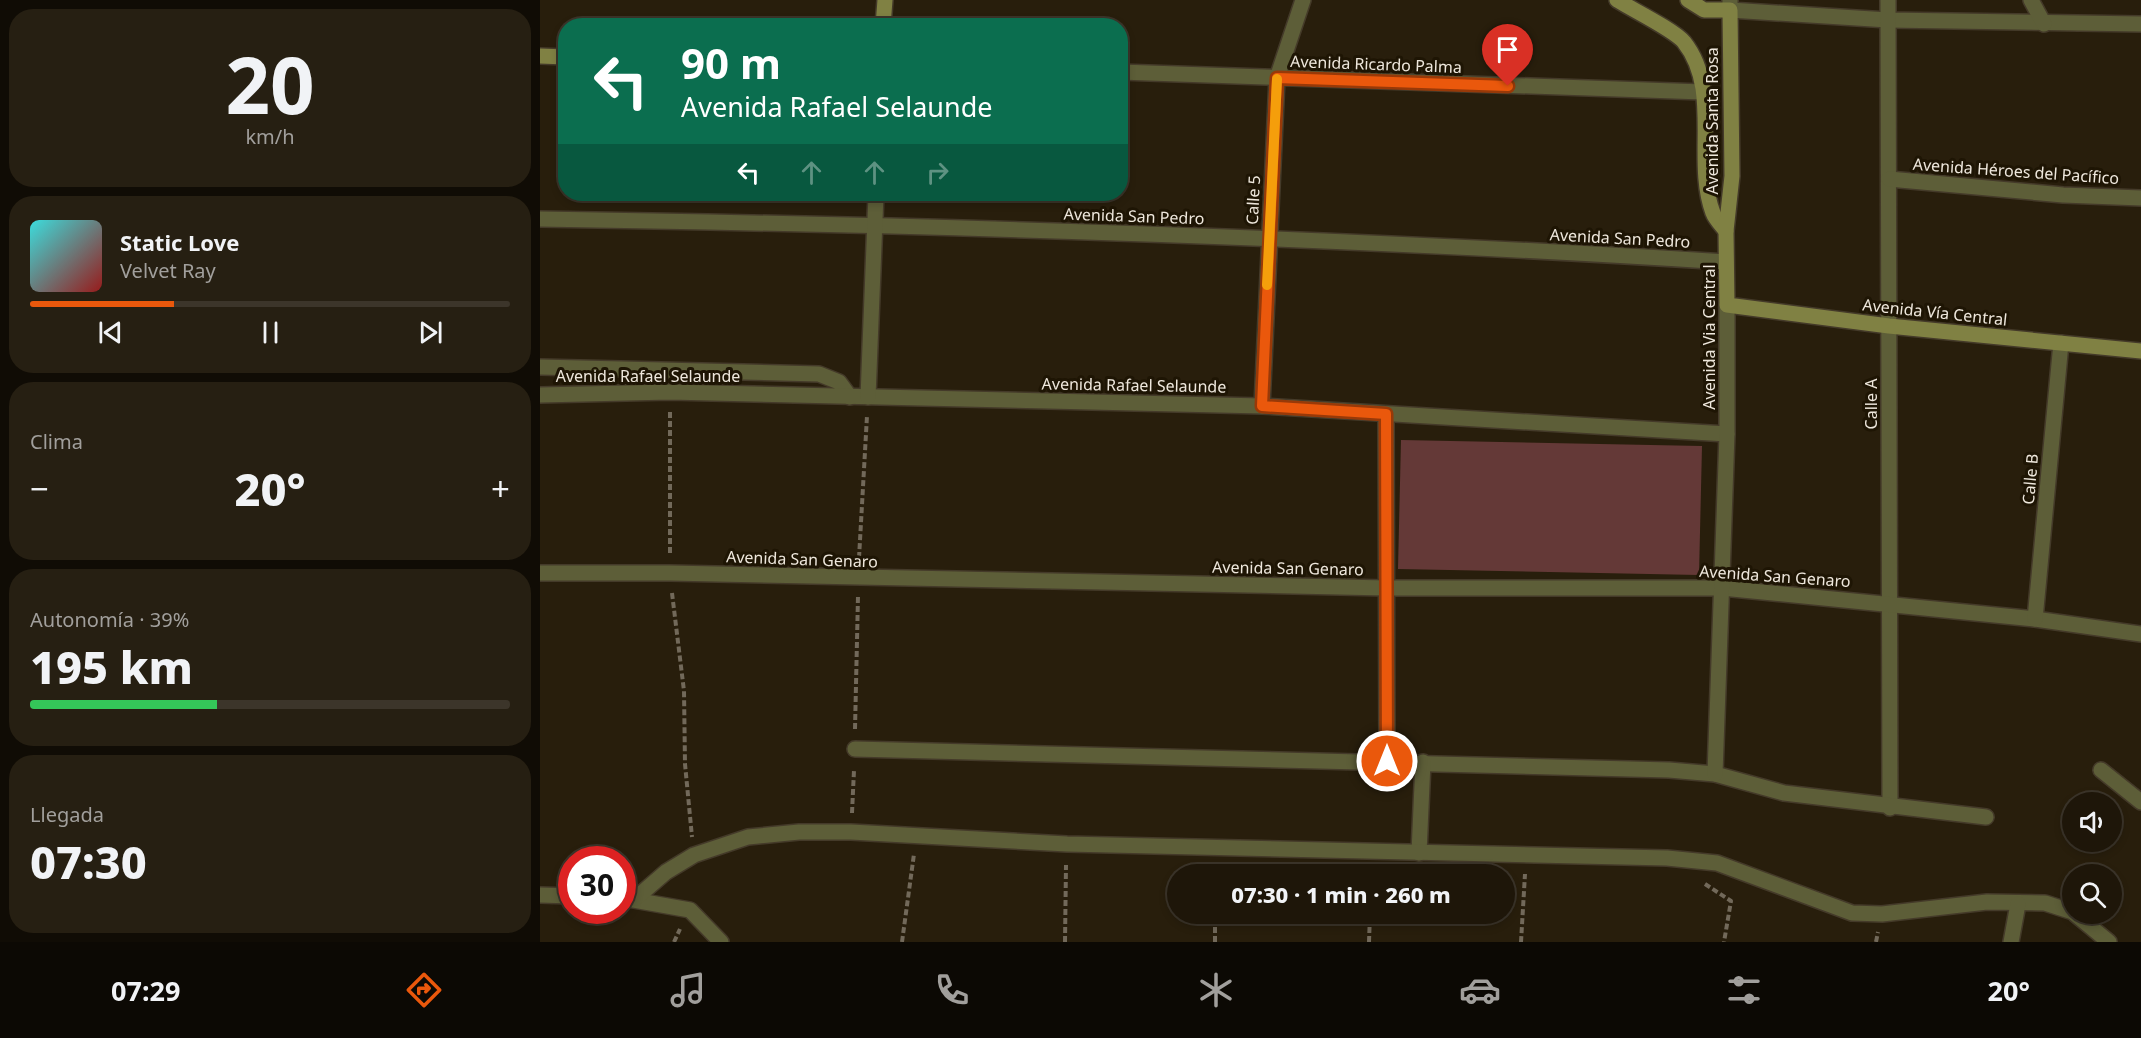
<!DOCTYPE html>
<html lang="es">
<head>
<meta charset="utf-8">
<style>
  :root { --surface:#1e1609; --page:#261f12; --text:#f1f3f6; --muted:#a19f9c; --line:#3c352a; --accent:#ea580c }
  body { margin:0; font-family:"Noto Sans",sans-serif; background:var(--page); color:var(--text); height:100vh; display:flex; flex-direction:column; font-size:22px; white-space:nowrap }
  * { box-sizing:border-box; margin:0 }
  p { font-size:20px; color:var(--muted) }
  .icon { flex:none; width:33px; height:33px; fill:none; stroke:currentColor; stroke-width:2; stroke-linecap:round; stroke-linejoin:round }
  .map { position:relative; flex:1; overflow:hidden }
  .details { display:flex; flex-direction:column; gap:9px; padding:9px; background:#100c05; width:540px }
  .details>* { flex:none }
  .top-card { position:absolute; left:18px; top:18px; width:570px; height:183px; border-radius:24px; box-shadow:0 3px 9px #0003,0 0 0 2px var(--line); background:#0b6e4f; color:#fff; overflow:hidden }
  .tools { position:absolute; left:1522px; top:792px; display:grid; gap:12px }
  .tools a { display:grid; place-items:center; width:60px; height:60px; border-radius:50%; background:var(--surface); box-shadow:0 3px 9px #0003,0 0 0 2px var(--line); font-size:30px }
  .speed { position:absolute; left:18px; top:846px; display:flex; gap:12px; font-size:30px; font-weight:700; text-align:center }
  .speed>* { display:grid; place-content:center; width:78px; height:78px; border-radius:50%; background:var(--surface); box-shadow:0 3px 9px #0003,0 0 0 2px var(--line); line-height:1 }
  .speed .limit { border:9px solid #d22; background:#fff; color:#111 }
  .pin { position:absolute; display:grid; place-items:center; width:51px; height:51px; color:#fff; margin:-62px -26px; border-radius:50% 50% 50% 0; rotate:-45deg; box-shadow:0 0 6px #0007 }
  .pin .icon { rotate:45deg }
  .me { position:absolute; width:66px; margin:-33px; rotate:0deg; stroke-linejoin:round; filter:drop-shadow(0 0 4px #0008) }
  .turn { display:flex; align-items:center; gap:21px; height:126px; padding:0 24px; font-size:27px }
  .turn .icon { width:78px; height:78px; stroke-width:2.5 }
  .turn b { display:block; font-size:42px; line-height:51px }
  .lanes { display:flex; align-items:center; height:57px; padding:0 24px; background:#0003; justify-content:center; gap:30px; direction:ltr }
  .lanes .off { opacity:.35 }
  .big { font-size:45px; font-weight:800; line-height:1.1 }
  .details .card { flex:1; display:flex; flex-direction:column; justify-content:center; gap:9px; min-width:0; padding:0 21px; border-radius:24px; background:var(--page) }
  .details .dial { align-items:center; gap:0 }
  .dial b { font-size:78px; line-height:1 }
  .song { display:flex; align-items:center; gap:18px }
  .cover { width:72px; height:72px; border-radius:9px; background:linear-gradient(135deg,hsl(180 70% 55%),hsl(0 70% 35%)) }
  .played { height:6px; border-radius:3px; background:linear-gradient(90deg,var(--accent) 30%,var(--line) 30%) }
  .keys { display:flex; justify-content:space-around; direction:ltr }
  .heat { display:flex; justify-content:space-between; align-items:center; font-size:33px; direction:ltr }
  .charge { height:9px; border-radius:4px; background:linear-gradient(90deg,#34c759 39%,var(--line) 0) }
  .trip { position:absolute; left:627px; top:864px; width:348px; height:60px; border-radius:30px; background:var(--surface); box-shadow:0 3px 9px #0003,0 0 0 2px var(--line); font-weight:800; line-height:60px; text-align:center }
  .tab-bar { display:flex; height:96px; justify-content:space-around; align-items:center; background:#0c0904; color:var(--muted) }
  .tab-bar .icon { width:42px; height:42px }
  .tab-bar .selected { color:var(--accent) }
  .tab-bar b { font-size:27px; color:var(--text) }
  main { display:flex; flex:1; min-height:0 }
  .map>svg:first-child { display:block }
  .green { fill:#643937 }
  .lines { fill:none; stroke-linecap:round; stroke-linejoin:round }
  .street-casing { stroke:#443a29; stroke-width:18 }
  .secondary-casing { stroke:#443a29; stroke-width:18 }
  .path { stroke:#72695a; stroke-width:4; stroke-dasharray:6 3; stroke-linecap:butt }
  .street { stroke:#5d5e38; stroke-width:15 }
  .secondary { stroke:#808143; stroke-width:15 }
  .route-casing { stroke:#983908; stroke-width:15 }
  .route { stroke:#ea580c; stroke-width:10 }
  .slow { stroke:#f59e0b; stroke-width:10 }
  .labels { text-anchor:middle; stroke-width:6; stroke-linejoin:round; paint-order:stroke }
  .street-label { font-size:16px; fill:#eee7dc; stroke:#1e1504 }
</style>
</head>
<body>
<main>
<section class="details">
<div class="card dial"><b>20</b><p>km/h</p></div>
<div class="card">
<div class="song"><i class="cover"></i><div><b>Static Love</b><p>Velvet Ray</p></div></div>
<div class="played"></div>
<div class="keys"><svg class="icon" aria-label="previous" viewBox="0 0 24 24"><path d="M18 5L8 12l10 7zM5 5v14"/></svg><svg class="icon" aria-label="pause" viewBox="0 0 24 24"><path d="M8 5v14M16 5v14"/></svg><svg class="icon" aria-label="next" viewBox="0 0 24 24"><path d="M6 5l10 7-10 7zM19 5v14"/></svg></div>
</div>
<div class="card"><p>Clima</p>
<div class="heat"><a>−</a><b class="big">20°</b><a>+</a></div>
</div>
<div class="card"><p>Autonomía · 39%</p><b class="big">195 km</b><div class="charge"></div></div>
<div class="card"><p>Llegada</p><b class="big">07:30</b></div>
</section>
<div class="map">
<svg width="1601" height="942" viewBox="0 0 1601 942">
  <rect width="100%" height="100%" fill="#281e0c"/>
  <!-- green -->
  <polygon class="green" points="861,440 1162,446 1159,575 858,569"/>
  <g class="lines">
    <defs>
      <g id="street">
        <polyline points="1190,0 1190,10 1348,20 1601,24"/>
        <polyline points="1348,0 1350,808"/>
        <polyline points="1491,0 1504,24"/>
        <polyline points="580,72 1163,92"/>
        <polyline points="1349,179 1523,195 1601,198"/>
        <path d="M0,219C396,225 791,237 1186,262"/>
        <polyline points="0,367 279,374 299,382 310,397"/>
        <polyline points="0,395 130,392 722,406 1187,434"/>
        <polyline points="328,397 336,194"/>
        <polyline points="722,406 737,78 763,0"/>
        <polyline points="846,414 847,761"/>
        <polyline points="0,573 130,573 846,588 1182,588 1495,619 1601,634"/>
        <polyline points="1495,619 1521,343"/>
        <polyline points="315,749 1129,770 1175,774 1244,793 1446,817"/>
        <polyline points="1561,770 1601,802"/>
        <polyline points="1175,774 1187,434 1187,305"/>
        <polyline points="879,853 883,762"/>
        <polyline points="0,895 32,896"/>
        <polyline points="82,898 150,910 181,942"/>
        <polyline points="96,898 126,872 154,855 208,837 259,832 311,832 527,844 1127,858 1177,863 1312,913 1342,914 1447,902 1505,903 1533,912"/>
        <polyline points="1535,914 1569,942"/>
        <polyline points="1471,942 1478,904"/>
      </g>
      <g id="secondary">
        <path d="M1077,0C1093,10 1134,30 1144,42C1182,90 1153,160 1173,213C1175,219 1182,226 1186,231"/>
        <polyline points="1148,0 1164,10 1190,10 1192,176 1186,231 1187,305 1349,326 1601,351"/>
        <polyline points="343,26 345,0"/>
        <polyline points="0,56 26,57"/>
      </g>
    </defs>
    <!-- street casing -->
    <use href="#street" class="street-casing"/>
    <!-- secondary casing -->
    <use href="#secondary" class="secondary-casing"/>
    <!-- path -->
    <g class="path">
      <polyline points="130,553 130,410"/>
      <polyline points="319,558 327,416"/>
      <polyline points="132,593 144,691 145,764 152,837"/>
      <polyline points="315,729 318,596"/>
      <polyline points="312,813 314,770"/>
      <polyline points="1165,884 1191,901 1184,942"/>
      <polyline points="134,942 140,929"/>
      <polyline points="362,942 374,854"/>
      <polyline points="525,942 526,865"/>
      <polyline points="675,942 675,914"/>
      <polyline points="829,942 830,914"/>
      <polyline points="981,942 985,874"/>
      <polyline points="1336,942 1338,932"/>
    </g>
    <!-- street -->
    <use href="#street" class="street"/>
    <!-- secondary -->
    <use href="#secondary" class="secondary"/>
  </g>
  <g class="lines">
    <defs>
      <polyline id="route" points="847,761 846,414 722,406 737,78 968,86"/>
    </defs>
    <!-- route casing -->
    <use href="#route" class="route-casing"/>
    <!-- route -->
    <use href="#route" class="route"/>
    <!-- slow -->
    <polyline class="slow" points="727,285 737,79"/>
  </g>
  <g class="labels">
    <!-- street labels -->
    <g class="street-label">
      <text transform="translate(836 64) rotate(2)" y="6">Avenida Ricardo Palma</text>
      <text transform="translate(1172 121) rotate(-90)" y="6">Avenida Santa Rosa</text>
      <text transform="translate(1476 171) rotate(4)" y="6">Avenida Héroes del Pacífico</text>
      <text transform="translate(713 200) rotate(-87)" y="6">Calle 5</text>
      <text transform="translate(594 216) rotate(2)" y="6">Avenida San Pedro</text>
      <text transform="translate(1080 238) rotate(3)" y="6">Avenida San Pedro</text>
      <text transform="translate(1395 312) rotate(6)" y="6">Avenida Vía Central</text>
      <text transform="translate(1169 337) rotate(-90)" y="6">Avenida Via Central</text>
      <text x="108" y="382">Avenida Rafael Selaunde</text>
      <text transform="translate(594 385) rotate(1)" y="6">Avenida Rafael Selaunde</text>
      <text transform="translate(1331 404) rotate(-90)" y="6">Calle A</text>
      <text transform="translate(1490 479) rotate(-85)" y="6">Calle B</text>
      <text transform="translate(262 559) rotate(2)" y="6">Avenida San Genaro</text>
      <text transform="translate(748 568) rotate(1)" y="6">Avenida San Genaro</text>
      <text transform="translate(1235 576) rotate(4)" y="6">Avenida San Genaro</text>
    </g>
  </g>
</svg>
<div class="tools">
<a><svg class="icon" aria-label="sound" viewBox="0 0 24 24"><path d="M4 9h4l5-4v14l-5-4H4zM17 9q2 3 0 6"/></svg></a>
<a><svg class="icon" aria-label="search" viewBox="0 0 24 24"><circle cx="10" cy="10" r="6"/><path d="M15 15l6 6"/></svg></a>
</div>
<div class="speed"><div class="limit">30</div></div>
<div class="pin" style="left:968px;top:86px;background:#d93025"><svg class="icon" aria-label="arrive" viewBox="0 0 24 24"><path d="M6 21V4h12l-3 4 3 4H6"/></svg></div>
<svg class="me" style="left:847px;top:761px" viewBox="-20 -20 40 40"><circle r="17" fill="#ea580c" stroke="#fff" stroke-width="3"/><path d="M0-11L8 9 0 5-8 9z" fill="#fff"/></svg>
<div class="trip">07:30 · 1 min · 260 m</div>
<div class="top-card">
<div class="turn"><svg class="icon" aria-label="left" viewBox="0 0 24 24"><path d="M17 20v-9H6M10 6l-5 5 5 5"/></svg><div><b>90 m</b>Avenida Rafael Selaunde</div></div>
<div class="lanes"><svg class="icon" aria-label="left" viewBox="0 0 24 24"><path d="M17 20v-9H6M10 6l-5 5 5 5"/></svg><svg class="icon off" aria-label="ahead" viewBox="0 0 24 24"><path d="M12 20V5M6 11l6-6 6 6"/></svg><svg class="icon off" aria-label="ahead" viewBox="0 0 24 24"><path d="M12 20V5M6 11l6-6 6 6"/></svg><svg class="icon off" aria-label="right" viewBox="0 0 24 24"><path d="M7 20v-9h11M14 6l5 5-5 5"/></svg></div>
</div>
</div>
</main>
<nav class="tab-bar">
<b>07:29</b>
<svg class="icon selected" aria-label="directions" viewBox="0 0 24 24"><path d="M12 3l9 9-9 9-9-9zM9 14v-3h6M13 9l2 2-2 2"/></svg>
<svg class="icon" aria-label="music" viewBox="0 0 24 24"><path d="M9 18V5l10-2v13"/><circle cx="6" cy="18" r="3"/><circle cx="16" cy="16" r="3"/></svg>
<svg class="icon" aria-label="phone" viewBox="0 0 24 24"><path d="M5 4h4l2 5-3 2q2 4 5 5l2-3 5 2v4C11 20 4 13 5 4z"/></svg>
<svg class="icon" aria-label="climate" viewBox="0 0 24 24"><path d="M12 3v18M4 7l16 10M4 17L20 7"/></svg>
<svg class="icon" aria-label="car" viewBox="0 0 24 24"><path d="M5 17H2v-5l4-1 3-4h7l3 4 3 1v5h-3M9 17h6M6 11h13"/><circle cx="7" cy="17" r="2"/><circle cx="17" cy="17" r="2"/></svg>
<svg class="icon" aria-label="filters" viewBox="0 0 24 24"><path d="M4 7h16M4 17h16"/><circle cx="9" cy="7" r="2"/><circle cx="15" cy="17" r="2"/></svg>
<b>20°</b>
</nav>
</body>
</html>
